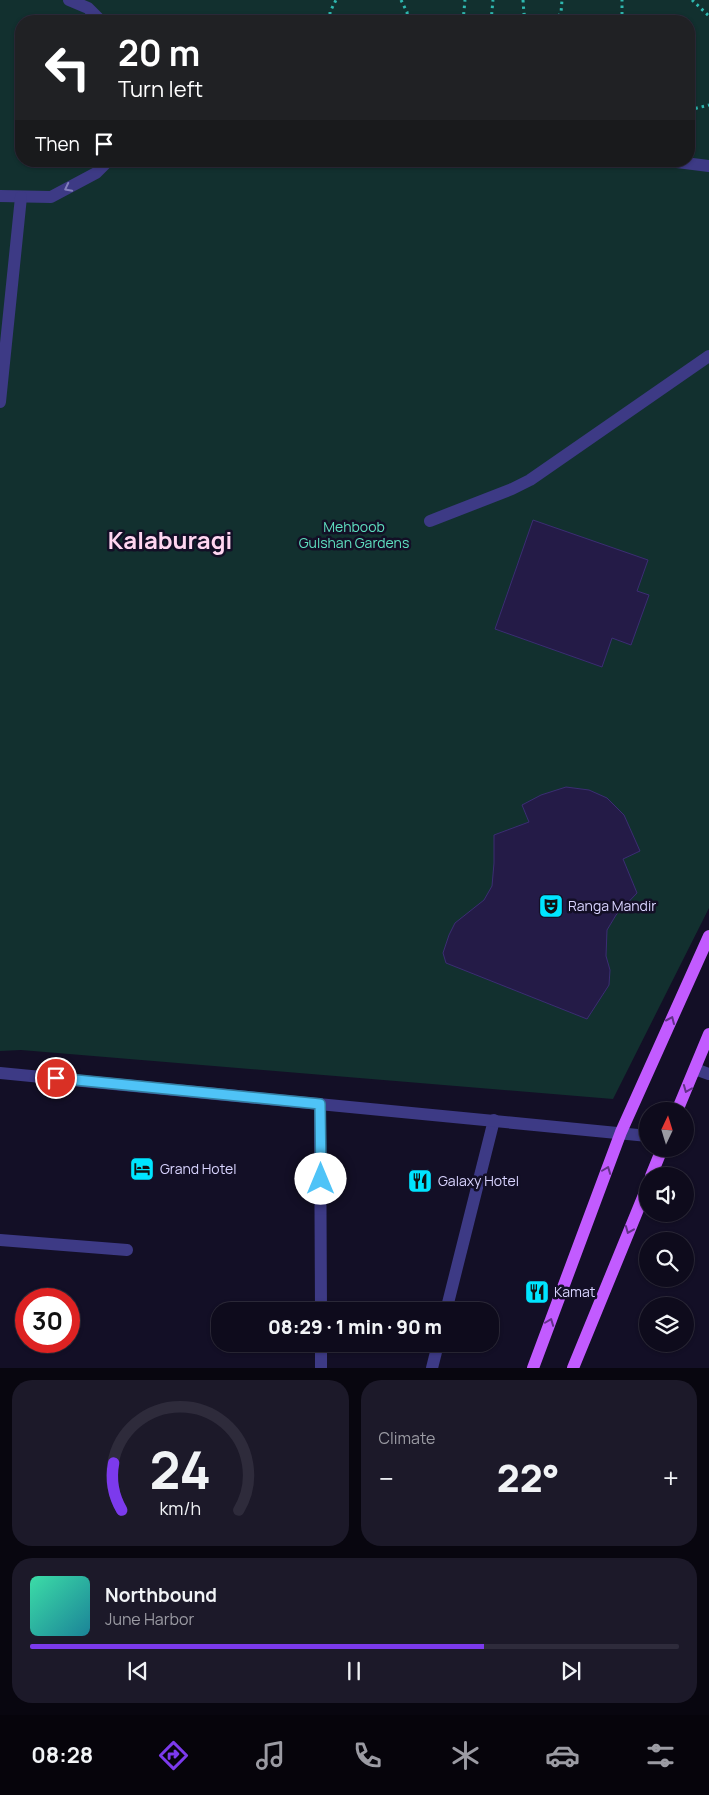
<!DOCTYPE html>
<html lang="en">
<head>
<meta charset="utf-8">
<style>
  :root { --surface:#0e0b1c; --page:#1c1929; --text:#f1f3f6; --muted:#9b9ba3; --line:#2e2b3b; --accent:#7c3aed }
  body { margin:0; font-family:Manrope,sans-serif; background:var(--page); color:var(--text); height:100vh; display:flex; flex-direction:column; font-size:19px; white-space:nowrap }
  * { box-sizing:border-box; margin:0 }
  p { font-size:16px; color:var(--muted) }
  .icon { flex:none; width:28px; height:28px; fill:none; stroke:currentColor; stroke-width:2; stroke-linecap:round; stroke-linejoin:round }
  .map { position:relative; height:1368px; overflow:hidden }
  .drawer { display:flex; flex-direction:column; gap:12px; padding:12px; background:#08060f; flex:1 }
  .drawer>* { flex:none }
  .guide { position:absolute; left:15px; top:15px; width:680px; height:152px; border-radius:20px; box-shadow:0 1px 4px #0004,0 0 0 1px var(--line); background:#202124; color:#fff; overflow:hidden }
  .needle { width:32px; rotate:4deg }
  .fabs { position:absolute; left:639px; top:1102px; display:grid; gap:10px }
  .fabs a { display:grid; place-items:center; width:55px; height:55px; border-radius:50%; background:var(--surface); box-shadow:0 1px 4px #0004,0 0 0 1px var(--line); font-size:25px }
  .speed { position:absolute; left:15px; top:1288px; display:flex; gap:10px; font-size:25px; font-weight:700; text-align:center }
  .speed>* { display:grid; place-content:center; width:65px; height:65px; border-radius:50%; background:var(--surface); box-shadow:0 1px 4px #0004,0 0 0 1px var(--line); line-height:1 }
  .speed .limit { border:8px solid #d22; background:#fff; color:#111 }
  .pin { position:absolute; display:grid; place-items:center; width:42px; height:42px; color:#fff; margin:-21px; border:2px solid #fff; border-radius:50%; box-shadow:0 1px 5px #0007 }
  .me { position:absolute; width:55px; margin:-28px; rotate:0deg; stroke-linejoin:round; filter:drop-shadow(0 0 4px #0008) }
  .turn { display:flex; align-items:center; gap:18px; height:105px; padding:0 20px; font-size:22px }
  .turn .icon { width:65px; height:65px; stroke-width:2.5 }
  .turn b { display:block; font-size:35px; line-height:42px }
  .then { display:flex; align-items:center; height:48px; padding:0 20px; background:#0003; gap:10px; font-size:19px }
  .big { font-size:38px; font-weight:800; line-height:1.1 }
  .drawer .widget { flex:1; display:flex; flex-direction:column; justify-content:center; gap:8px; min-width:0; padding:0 18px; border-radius:20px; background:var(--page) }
  .drawer .dial { align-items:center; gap:0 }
  .dial svg { height:130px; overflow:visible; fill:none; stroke:var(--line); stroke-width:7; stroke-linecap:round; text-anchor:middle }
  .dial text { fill:var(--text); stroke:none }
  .song { display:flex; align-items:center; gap:15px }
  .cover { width:60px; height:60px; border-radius:8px; background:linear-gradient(135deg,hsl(160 70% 55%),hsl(190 70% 35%)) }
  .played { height:5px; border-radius:2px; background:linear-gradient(90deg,var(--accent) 70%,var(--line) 70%) }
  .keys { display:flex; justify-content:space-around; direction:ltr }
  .heat { display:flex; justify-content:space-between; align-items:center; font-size:28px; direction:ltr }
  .drawer .tiles { flex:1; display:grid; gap:12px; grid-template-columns:1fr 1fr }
  .widget:last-child { grid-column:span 2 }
  .trip { position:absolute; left:211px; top:1302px; width:288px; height:50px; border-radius:20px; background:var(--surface); box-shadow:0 1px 4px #0004,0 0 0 1px var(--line); font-weight:800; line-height:50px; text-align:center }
  .dock { display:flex; height:80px; justify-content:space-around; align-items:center; background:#06040b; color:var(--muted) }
  .dock .icon { width:35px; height:35px }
  .dock .on { color:var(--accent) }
  .dock b { font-size:22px; color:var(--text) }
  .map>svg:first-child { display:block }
  .green { fill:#12302f; fill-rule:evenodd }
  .building { fill:#241b47; stroke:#3b2d73 }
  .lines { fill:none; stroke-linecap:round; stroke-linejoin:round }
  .path { stroke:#2fb8b0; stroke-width:3; stroke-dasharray:2.5 4; stroke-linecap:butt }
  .minor { stroke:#3d3a85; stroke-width:12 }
  .tertiary { stroke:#3d3a85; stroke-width:12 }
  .primary { stroke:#c25bff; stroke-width:12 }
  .oneway { stroke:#837fbc }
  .oneway2 { stroke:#623188 }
  .route-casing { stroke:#337fa1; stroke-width:12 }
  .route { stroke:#4fc3f7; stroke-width:9 }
  .labels { text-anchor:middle; stroke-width:5; stroke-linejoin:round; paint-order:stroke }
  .park-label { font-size:14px; fill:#5fe0c0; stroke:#130f26 }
  .poi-label { font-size:14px; fill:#d9d4ff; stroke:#130f26; text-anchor:start }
  .town-label { font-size:24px; font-weight:bold; fill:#ffd6f0; stroke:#130f26 }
</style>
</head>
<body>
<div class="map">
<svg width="709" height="1368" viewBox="0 0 709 1368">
  <rect width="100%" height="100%" fill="#130f26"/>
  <!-- green -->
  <path class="green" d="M0,0H709V908L613,1099L21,1050L0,1051ZM21,21H689V161H21Z"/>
  <!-- building -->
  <g class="building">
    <polygon points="533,520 648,560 637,591 649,595 631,645 612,638 602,667 495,629"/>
    <polygon points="566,787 589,790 607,798 624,815 640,851 623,859 637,893 616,915 607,930 606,956 610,970 609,985 587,1019 446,963 443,953 449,935 455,923 484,900 492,886 494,863 494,835 529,822 522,805 541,795"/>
  </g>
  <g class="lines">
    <!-- path -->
    <g class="path">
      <polyline points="401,0 407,12 408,21"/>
      <polyline points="523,0 524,14 531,21"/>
      <polyline points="692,0 709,16"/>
      <polyline points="330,21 330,12 336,0"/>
      <polyline points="463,21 465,0"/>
      <polyline points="491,21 493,0"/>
      <polyline points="554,21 561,13 562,0"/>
      <polyline points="622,21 622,0"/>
      <polyline points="689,110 709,105"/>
    </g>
    <!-- minor -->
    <g class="minor">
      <polyline points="430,521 512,489 530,480 709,356"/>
      <polyline points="695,1069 709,1074"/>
      <polyline points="320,1104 321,1311"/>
      <polyline points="0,1240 127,1250"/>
      <polyline points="446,1311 494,1120"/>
      <polyline points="321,1344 321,1367"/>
      <polyline points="432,1368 438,1344"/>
    </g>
    <!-- tertiary -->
    <g class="tertiary">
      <polyline points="69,0 88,8 101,21"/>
      <polyline points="669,161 709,166"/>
      <polyline points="0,196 51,197 96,173 108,161"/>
      <polyline points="0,402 21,197"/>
      <polyline points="0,1073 648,1136"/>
    </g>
    <!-- primary -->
    <g class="primary">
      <polyline points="677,1111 709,1034"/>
      <polyline points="651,1176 662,1149"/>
      <polyline points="533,1368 621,1132 709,936"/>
      <polyline points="573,1368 648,1185"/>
    </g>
  </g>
  <!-- one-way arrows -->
  <defs><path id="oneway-chevron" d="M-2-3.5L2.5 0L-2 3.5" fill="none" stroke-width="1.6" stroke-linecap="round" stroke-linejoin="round" transform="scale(1.25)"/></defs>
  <use class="oneway" href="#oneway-chevron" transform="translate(68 188) rotate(153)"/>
  <g class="oneway2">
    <use href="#oneway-chevron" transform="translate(671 1020) rotate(-66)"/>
    <use href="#oneway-chevron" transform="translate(687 1089) rotate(112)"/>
    <use href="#oneway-chevron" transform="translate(607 1170) rotate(-69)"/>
    <use href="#oneway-chevron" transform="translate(629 1230) rotate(112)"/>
    <use href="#oneway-chevron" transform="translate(550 1322) rotate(-69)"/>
  </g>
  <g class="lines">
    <defs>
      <polyline id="route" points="56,1078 320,1104 321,1179"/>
    </defs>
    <!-- route casing -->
    <use href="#route" class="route-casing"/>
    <!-- route -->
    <use href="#route" class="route"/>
  </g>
  <!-- icons -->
  <defs>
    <symbol id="theatre-square" viewBox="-11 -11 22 22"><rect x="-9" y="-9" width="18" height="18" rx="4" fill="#00e5ff" stroke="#130f26"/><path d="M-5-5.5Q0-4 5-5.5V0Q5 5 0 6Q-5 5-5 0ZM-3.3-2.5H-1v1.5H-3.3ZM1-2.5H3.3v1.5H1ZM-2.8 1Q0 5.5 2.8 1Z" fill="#111"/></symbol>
    <symbol id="hotel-square" viewBox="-11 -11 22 22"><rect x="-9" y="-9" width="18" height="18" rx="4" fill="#00e5ff" stroke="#130f26"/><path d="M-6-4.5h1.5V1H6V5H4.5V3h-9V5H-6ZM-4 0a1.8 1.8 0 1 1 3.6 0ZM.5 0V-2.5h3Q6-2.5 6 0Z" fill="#111"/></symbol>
    <symbol id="restaurant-square" viewBox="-11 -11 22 22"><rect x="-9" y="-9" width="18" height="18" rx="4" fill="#00e5ff" stroke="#130f26"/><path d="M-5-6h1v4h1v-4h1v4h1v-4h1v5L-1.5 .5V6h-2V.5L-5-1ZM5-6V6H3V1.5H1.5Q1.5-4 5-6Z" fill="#111"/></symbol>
  </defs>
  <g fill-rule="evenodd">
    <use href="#theatre-square" x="537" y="892" width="28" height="28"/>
    <use href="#hotel-square" x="128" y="1155" width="28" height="28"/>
    <use href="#restaurant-square" x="406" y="1167" width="28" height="28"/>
    <use href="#restaurant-square" x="523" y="1278" width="28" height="28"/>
  </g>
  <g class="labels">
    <!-- park labels -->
    <g class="park-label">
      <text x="354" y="532">Mehboob<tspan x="354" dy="16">Gulshan Gardens</tspan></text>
    </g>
    <!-- poi labels -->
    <g class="poi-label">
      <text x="568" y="911">Ranga Mandir</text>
      <text x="160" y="1174">Grand Hotel</text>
      <text x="438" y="1186">Galaxy Hotel</text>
      <text x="554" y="1297">Kamat</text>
    </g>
    <!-- town labels -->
    <g class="town-label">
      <text x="170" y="549">Kalaburagi</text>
    </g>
  </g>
</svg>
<div class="fabs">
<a><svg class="needle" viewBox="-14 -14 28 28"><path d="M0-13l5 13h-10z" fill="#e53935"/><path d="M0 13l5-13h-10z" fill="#9b9ba3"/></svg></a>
<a><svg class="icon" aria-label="sound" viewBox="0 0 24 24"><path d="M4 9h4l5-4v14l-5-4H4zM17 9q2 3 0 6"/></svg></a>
<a><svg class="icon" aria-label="search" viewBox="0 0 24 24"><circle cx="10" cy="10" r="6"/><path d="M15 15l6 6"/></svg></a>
<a><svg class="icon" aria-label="layers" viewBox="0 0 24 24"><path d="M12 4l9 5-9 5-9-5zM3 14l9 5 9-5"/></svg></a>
</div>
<div class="speed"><div class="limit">30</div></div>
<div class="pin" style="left:56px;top:1078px;background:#d93025"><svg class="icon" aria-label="arrive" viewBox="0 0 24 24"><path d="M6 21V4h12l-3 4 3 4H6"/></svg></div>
<svg class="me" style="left:321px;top:1179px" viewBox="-20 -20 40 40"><circle r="19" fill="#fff"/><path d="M0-13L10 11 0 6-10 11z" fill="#4fc3f7"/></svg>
<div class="trip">08:29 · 1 min · 90 m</div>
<div class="guide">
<div class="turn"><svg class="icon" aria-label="left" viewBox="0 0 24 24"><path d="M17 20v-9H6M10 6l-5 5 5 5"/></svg><div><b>20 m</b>Turn left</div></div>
<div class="then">Then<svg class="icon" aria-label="arrive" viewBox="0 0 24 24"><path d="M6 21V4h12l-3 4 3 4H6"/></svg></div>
</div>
</div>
<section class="drawer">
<div class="tiles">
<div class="widget dial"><svg viewBox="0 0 100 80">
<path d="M14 69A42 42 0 1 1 86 69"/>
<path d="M14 69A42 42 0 0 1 9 40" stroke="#7c3aed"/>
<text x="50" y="56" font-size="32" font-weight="700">24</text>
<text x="50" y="72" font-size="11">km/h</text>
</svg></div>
<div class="widget"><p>Climate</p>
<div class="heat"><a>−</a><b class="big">22°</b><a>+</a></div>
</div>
<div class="widget">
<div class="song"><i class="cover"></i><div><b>Northbound</b><p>June Harbor</p></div></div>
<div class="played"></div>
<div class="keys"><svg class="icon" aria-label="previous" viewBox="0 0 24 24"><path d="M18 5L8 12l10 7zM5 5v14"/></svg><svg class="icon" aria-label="pause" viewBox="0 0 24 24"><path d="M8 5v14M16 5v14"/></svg><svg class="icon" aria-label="next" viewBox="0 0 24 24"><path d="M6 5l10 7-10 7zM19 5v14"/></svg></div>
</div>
</div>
</section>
<nav class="dock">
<b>08:28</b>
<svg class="icon on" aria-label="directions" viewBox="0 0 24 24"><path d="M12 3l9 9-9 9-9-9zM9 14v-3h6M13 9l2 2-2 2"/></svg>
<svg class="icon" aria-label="music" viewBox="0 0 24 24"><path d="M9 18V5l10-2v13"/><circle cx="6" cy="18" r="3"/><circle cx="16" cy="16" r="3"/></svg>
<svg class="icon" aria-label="phone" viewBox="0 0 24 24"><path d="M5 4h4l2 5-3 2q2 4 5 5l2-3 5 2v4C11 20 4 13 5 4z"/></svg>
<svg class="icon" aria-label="climate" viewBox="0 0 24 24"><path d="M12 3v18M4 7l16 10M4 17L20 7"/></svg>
<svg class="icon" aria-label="car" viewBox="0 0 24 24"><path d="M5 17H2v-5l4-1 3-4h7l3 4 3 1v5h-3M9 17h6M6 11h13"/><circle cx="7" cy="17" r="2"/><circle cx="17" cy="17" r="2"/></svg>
<svg class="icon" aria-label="filters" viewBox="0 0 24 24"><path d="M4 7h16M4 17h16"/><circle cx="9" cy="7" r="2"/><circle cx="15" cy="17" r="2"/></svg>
</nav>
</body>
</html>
